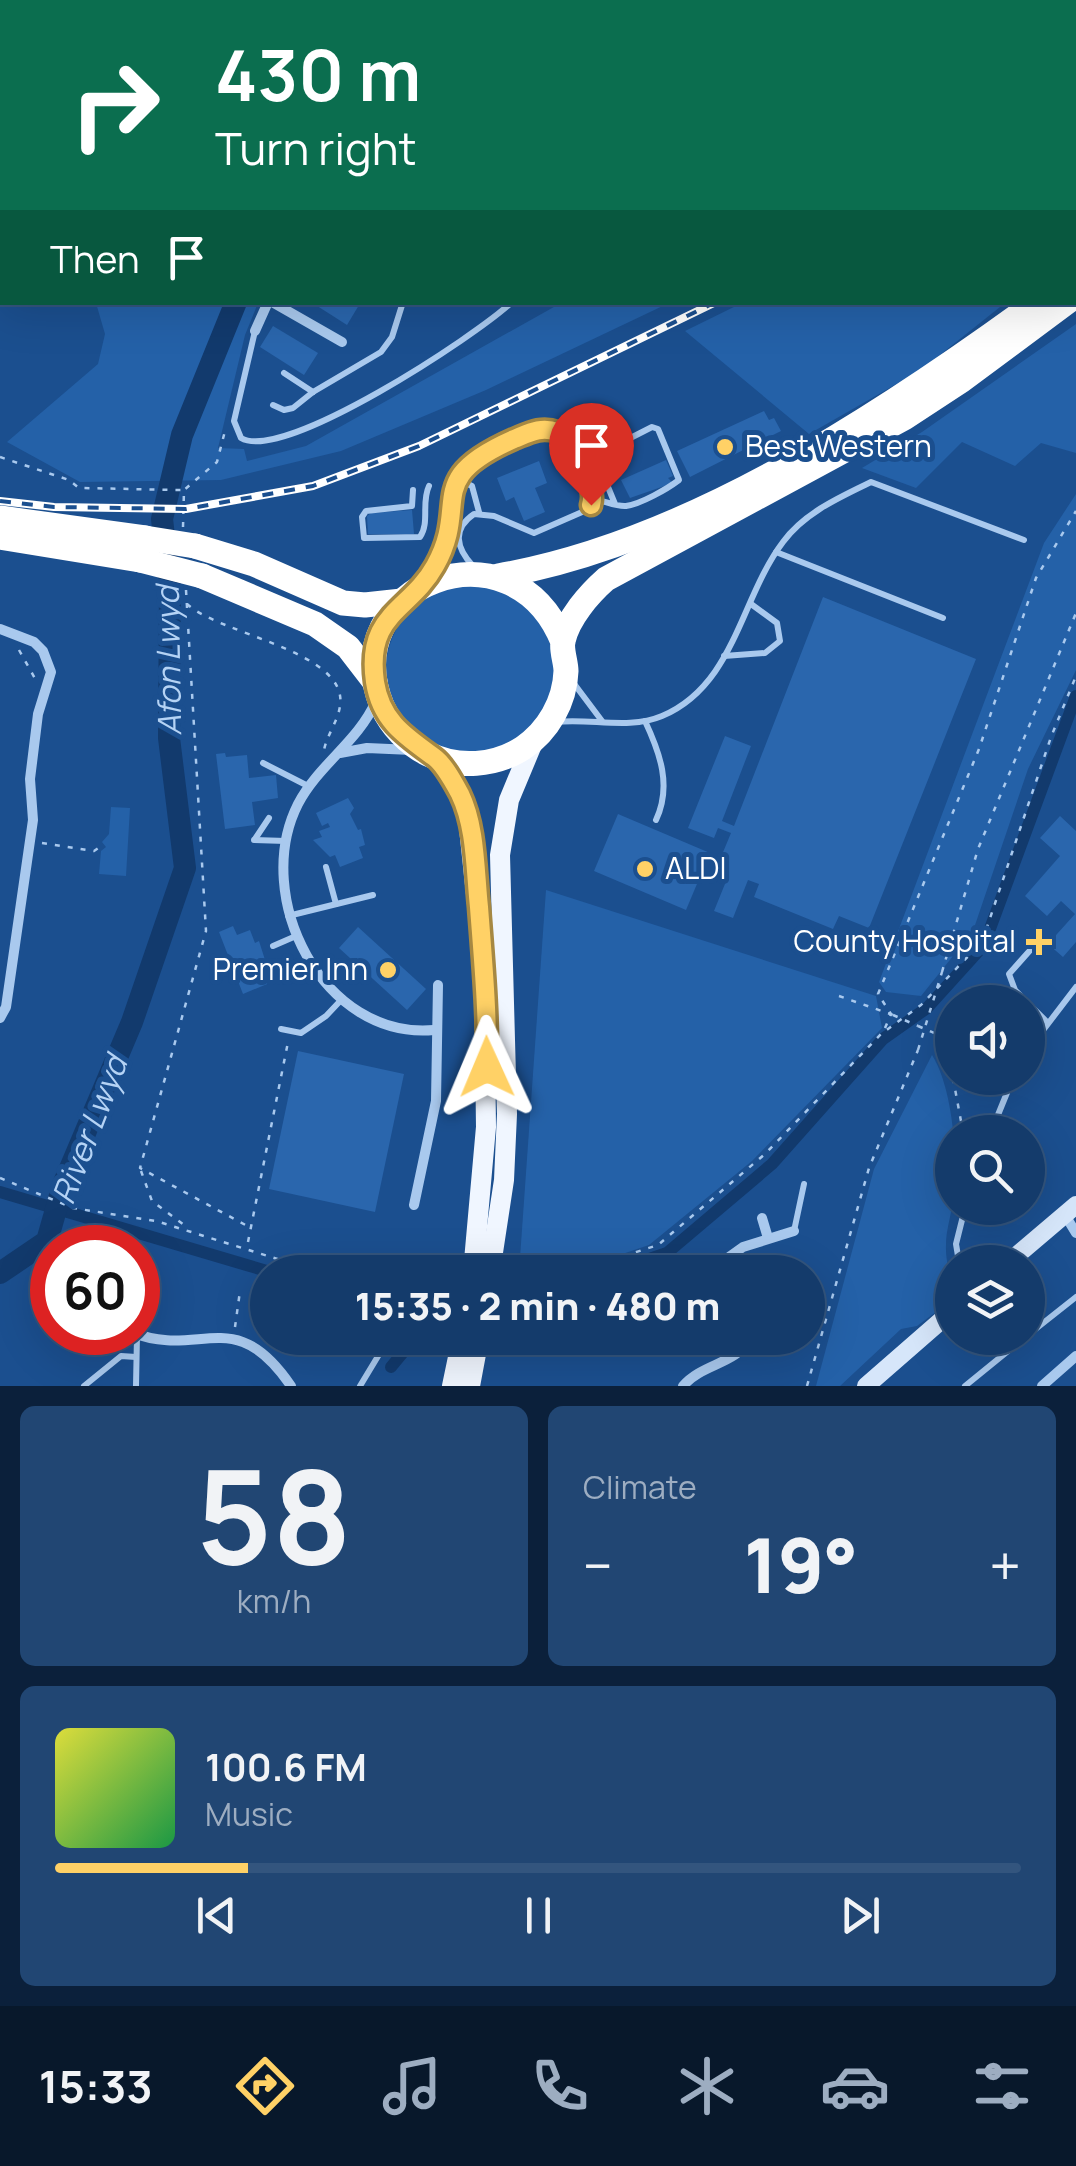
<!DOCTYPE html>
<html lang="en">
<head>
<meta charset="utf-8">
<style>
  :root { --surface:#143b6b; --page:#214673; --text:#f1f3f6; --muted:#9dadc1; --line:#33557e; --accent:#ffd166 }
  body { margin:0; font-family:Manrope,sans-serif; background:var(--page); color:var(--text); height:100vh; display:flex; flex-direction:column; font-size:38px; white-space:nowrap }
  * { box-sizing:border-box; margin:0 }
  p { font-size:32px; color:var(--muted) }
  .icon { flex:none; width:55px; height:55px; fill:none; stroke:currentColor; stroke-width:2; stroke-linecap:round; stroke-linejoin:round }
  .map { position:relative; height:1386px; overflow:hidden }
  .details { display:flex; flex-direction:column; gap:20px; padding:20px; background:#0b203b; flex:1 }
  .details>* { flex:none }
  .guide { position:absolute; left:0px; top:0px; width:1078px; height:305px; box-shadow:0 10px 40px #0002,0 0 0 2px var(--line); background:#0b6e4f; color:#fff; overflow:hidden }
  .tools { position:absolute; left:935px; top:985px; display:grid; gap:20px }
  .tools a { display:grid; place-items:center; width:110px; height:110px; border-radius:50%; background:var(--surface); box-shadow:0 10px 40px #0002,0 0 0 2px var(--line); font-size:50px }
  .speed { position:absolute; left:30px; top:1225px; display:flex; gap:20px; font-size:50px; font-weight:700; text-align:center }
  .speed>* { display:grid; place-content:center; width:130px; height:130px; border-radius:50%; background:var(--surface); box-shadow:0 10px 40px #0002,0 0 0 2px var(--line); line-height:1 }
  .speed .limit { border:15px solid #d22; background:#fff; color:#111 }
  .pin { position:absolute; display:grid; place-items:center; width:85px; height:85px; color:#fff; margin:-102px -42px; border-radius:50% 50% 50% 0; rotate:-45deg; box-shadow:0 0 10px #0007 }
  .pin .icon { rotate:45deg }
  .me { position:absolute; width:110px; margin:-55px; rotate:359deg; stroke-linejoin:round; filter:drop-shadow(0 0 8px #0008) }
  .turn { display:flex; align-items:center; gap:35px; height:210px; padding:0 50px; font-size:45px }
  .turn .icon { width:130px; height:130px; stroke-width:2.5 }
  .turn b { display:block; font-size:70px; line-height:85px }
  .then { display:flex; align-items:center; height:95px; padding:0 50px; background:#0003; gap:20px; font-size:38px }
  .big { font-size:75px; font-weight:800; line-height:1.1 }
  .details .tile { flex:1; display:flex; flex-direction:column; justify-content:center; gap:15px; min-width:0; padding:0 35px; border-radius:15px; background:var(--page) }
  .details .dial { align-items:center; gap:0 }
  .dial b { font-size:130px; line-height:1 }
  .song { display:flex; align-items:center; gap:30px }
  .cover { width:120px; height:120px; border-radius:15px; background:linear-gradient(135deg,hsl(60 70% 55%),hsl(140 70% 35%)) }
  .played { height:10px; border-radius:5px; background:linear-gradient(90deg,var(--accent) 20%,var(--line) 20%) }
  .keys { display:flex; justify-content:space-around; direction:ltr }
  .heat { display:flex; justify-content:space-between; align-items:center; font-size:55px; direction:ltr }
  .details .tiles { flex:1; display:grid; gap:20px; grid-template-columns:1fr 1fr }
  .tile:last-child { grid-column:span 2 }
  .trip { position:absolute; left:250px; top:1255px; width:575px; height:100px; border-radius:50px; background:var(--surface); box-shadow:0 10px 40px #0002,0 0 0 2px var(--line); font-weight:800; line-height:100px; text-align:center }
  .dock { display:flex; height:160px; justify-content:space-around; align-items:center; background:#08182b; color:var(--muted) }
  .dock .icon { width:70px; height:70px }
  .dock .active { color:var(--accent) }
  .dock b { font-size:45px; color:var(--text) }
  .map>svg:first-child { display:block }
  .green { fill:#2461a8 }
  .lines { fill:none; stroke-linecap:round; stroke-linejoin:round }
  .canal { stroke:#123a6d; stroke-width:12 }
  .river { stroke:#123a6d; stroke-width:22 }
  .building { fill:#2a66ad }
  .path { stroke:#a9c9ee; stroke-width:2.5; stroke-dasharray:5 8; stroke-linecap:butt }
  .lane { stroke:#a9c9ee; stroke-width:6 }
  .street { stroke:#a9c9ee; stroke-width:10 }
  .secondary { stroke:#d6e6fa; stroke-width:18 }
  .primary { stroke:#f0f6ff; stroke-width:20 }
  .highway { stroke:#fff; stroke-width:25 }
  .rail-casing { stroke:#fff; stroke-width:8 }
  .rail { stroke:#1b4f8f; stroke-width:4; stroke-dasharray:11; stroke-linecap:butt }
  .path-bridge { stroke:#a9c9ee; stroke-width:2.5; stroke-dasharray:5 8; stroke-linecap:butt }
  .highway-bridge { stroke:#fff; stroke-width:25 }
  .route-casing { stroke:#a68842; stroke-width:25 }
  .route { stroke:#ffd166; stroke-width:18 }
  .poi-dot { fill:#ffd166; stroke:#1b4f8f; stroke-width:4 }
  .labels { text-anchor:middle; stroke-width:10; stroke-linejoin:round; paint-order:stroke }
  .poi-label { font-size:30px; fill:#fff; stroke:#1b4f8f; text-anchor:start }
  .water-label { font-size:32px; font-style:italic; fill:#b5d3f5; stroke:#1b4f8f }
</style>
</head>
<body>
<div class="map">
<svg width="1076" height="1386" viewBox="0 0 1076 1386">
  <rect width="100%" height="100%" fill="#1b4f8f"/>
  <!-- green -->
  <g class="green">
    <polygon points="96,303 258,303 245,335 218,448 244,449 247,461 306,446 561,303 669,303 486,390 341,451 221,480 80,482 7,442 98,364 105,334"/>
    <polygon points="742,303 1005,303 921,370 809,434 685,331"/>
    <polygon points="1076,324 1076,453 1041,443 1015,466 962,442 916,488 862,468 922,432"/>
    <polygon points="1076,494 1076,670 1028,769 973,931 921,996 886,992 879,982 1044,543"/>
    <circle cx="470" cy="670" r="84"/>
    <polygon points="111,807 130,808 126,876 99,874 101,851 106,847 102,842 109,834"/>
    <polygon points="546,890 876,996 882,1028 752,1161 649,1245 569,1272 519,1272"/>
    <path d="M932,1055C954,1090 959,1166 952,1206C950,1220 946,1231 946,1245C945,1263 953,1281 952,1300L917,1326L901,1329L840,1386H816L874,1169Z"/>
  </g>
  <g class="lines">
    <!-- canal -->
    <g class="canal">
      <polyline points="0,1192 270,1272"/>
      <polyline points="611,1272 667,1253 772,1164 883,1039 927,1008 984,945 1076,696"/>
      <polyline points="391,1367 415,1338"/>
    </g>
    <!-- river -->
    <g class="river">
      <polyline points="431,2 433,0"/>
      <polyline points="0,1273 47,1241 63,1185 132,1022 185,868 169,738 170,588 162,519 182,435 236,302"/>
    </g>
  </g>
  <!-- building -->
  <g class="building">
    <polygon points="311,302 354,302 359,305 347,325"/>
    <polygon points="273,326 318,353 304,375 260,347"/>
    <polygon points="764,411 769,420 774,418 781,431 690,477 677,451"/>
    <polygon points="666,460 673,476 668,478 673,483 630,498 621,480"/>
    <polygon points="539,461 547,483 535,488 545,512 524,521 514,497 506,501 497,478"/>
    <polygon points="412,510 414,534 368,534 367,516 371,513"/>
    <polygon points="823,597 976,659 869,928 839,916 833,929 754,897 759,884 748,880 733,918 714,911 729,874 716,869 731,833 718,828 714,838 688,828 725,736 751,746 722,821 734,826"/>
    <polygon points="225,753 226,757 247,755 249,778 276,775 278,798 252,802 255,825 225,829 216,754"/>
    <polygon points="348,798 354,808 350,814 358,830 361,829 365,845 359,847 363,858 340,867 335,855 330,857 313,840 322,837 319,831 330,827 328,823 322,826 316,813"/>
    <polygon points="618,814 710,853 686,910 594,871"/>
    <polygon points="1060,816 1076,831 1076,942 1063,957 1048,944 1075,914 1061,901 1047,916 1025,896 1060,856 1040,838"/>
    <polygon points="233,926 237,935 250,930 255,943 259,941 272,982 243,994 219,932"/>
    <polygon points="358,927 426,989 407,1010 339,948"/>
    <polygon points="298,1051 404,1074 375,1212 269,1189"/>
  </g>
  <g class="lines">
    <!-- path -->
    <g class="path">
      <polyline points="0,457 69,480 79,488 181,490"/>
      <polyline points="183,527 184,490 217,462 226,427"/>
      <polyline points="186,590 206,931 140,1168 251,1228"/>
      <path d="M187,604C220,635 349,651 340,706C338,721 327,735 324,750"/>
      <polyline points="19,650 37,682"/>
      <polyline points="42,843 94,851 103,845"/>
      <polyline points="942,972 978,849 1076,613"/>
      <polyline points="839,996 893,1015"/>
      <polyline points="918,1026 941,1036 952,1051"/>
      <polyline points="885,1028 891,1014 878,994 979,749 1036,578 1076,511"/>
      <polyline points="953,1078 963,1132"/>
      <polyline points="141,1171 152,1201 188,1228"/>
      <polyline points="0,1178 73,1208 156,1221 319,1272"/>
      <polyline points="248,1242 288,1042"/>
      <polyline points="574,1272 658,1245 765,1154 881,1034 921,1005 982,942 1051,737 1076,676"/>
      <polyline points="235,1327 240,1291"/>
      <polyline points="807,1386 869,1168 918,1050"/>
    </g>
    <!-- lane -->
    <g class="lane">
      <polyline points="564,0 565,2"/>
      <polyline points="821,0 822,2"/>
      <polyline points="800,2 805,0"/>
      <path d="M255,331L234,421L241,438C283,463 476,336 512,302"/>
      <polyline points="284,373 313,392"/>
      <polyline points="273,405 284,410 293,408 313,392 381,352 392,337 403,302"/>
      <polyline points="457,479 472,486 479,512"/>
      <path d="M413,490L412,506L366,511L362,517L364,538L420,537C430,523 421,502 429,486"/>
      <path d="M593,499C603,500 616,507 626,506C641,504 667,489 679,480L658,429L652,427L601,453V470L615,504"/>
      <polyline points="776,552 943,618"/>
      <path d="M431,573C450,542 441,495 463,471C479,453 537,419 560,433C573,441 577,459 584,473C590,486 595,494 589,509L534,533L494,516L474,514C452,529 456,548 473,566"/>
      <polyline points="724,656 765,653 780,641 777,623 751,604"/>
      <polyline points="572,681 602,721"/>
      <path d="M645,721C660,753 672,786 656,820"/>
      <path d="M556,722C591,718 629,730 662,716C735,685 740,599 783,542C804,513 840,497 871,482L1024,540"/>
      <polyline points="263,763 308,786"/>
      <polyline points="255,839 269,818"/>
      <polyline points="254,840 286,841"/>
      <polyline points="326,867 336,904"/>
      <polyline points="288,916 373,895"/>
      <polyline points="273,946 296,936"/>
      <polyline points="1033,947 1009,974 1015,990 1047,1022"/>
      <polyline points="281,1029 301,1033 326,1016 343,998"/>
      <polyline points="1028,1050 1076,987"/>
      <polyline points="991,1132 1013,1078"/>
      <polyline points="794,1231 804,1184"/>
      <polyline points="959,1262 956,1244 965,1208"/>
      <polyline points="1028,1335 1076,1297"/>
      <polyline points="84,1386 121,1356 136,1357"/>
      <polyline points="136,1386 137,1335"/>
      <polyline points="360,1386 389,1338"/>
      <polyline points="965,1386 1024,1338"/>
    </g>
    <!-- street -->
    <g class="street">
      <polyline points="31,2 32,0"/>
      <polyline points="210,2 211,0"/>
      <polyline points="847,2 851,0"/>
      <polyline points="0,106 2,98"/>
      <polyline points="272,302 342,342"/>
      <polyline points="255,331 268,302"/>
      <polyline points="0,629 34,642 43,651 51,672 38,714 30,779 33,820 6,1007 0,1018"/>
      <path d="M376,701C358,742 319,764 298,804C251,897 323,1040 434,1030"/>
      <polyline points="340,753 367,748 412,750"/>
      <polyline points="414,1205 436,1101 438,985"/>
      <polyline points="1065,1215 1076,1233"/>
      <polyline points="762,1218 768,1238"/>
      <polyline points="730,1257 741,1272"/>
      <polyline points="708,1272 743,1247 794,1231"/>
      <path d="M131,1332C200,1360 234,1302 291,1386"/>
      <path d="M683,1386C703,1363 735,1365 751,1338"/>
      <polyline points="1042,1386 1076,1356"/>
    </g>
    <!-- secondary -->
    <g class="secondary">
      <polyline points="1052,0 1054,2"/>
      <polyline points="1075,31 1076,32"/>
      <polyline points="1009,1262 1076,1205"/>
      <polyline points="866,1386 952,1311"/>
    </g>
    <!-- primary -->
    <g class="primary">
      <polyline points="435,757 459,792 468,819 484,970 486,1127 473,1272"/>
      <polyline points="490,1272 504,1180 507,1114 500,855 509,800 534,740"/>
      <polyline points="452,1386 462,1338"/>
      <polyline points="470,1386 479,1338"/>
    </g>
    <!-- highway -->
    <g class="highway">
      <polyline points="1075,275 1076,275"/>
      <polyline points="0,518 145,538"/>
      <polyline points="0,537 140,560"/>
      <polyline points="195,546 254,564 343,603 365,605 402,601"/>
      <polyline points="202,576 315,624 348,647 375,682"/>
      <path d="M498,576C689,543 882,415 1037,302"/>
      <path d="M563,642C512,515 333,585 382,706C391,726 408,744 428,754C458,769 495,766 523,748C548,731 565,702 566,671C566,662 561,650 563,641C568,618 589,594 606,579L904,418L962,380L1067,302"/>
    </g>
    <defs>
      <g id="rail">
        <polyline points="1075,108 1076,108"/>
        <polyline points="0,501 54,507 186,509 313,486 419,446 716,302"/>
      </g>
    </defs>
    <!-- rail casing -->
    <use href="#rail" class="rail-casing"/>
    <!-- rail -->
    <use href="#rail" class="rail"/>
    <!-- path-bridge -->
    <g class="path-bridge">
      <polyline points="893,1015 918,1026"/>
      <polyline points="918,1050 942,972"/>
    </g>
    <!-- highway-bridge -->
    <g class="highway-bridge">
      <polyline points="145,538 195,546"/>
      <polyline points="140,560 202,576"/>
    </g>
  </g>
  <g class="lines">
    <defs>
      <path id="route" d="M487,1067C488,1013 483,960 479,907C475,870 476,827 460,794C454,783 444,764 434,757C405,736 381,721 375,682C365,613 410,611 435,566C471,502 421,480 514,439C529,433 541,426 557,432C574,444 597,484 591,505"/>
    </defs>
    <!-- route casing -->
    <use href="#route" class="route-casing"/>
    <!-- route -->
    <use href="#route" class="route"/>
  </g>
  <!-- markers -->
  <g class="poi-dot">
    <circle cx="725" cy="447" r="10"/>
    <circle cx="645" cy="869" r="10"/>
    <path d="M1034 927h10v10h10v10h-10v10h-10v-10h-10v-10h10z"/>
    <circle cx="388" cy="970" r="10"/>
  </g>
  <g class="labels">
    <!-- poi labels -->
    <g class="poi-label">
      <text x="745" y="457">Best Western</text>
      <text x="665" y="879">ALDI</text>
      <text x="1016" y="952" text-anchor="end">County Hospital</text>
      <text x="368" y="980" text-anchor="end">Premier Inn</text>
    </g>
    <!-- water labels -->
    <g class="water-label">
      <text transform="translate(169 661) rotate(-91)" y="11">Afon Lwyd</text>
      <text transform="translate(90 1130) rotate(-69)" y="11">River Lwyd</text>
    </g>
  </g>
</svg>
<div class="tools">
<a><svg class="icon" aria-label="sound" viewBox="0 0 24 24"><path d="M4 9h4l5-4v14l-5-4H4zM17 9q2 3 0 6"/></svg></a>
<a><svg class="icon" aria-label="search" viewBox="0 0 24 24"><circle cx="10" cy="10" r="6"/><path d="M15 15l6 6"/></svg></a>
<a><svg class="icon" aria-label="layers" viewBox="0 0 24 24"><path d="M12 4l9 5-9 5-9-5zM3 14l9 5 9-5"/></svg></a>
</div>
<div class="speed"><div class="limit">60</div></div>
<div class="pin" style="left:591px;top:505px;background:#d93025"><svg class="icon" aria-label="arrive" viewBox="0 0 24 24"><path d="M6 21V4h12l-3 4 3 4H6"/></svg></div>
<svg class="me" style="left:487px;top:1067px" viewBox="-20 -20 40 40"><path d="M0-17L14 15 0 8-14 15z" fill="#ffd166" stroke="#fff" stroke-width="4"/></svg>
<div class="trip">15:35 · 2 min · 480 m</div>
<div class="guide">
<div class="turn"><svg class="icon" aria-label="right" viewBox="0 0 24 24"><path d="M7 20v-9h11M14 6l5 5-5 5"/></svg><div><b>430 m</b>Turn right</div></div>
<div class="then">Then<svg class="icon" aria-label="arrive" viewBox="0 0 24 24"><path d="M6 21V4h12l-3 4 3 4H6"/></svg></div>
</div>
</div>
<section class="details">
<div class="tiles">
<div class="tile dial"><b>58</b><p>km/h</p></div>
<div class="tile"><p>Climate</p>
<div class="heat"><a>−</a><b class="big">19°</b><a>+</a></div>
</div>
<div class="tile">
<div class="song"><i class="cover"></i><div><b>100.6 FM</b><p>Music</p></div></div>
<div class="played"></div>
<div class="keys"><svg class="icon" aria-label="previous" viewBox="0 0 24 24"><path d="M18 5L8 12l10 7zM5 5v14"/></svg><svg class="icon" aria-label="pause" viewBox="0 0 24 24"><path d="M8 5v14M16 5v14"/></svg><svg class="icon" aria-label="next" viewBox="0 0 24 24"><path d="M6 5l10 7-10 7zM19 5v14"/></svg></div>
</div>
</div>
</section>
<nav class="dock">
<b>15:33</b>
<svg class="icon active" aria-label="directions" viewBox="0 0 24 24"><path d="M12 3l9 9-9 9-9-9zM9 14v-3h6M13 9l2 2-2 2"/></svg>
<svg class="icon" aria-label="music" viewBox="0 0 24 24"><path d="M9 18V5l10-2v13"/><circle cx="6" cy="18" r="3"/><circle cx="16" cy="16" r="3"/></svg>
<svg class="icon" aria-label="phone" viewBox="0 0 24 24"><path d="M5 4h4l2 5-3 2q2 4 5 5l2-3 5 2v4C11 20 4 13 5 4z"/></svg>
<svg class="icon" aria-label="climate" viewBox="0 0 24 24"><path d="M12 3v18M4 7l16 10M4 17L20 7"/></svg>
<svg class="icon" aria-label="car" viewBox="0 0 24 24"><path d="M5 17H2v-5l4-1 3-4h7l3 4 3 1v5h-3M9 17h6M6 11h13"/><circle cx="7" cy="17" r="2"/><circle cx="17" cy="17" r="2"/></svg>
<svg class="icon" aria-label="filters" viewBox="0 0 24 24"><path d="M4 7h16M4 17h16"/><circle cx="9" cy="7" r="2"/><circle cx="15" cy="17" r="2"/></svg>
</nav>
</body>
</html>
